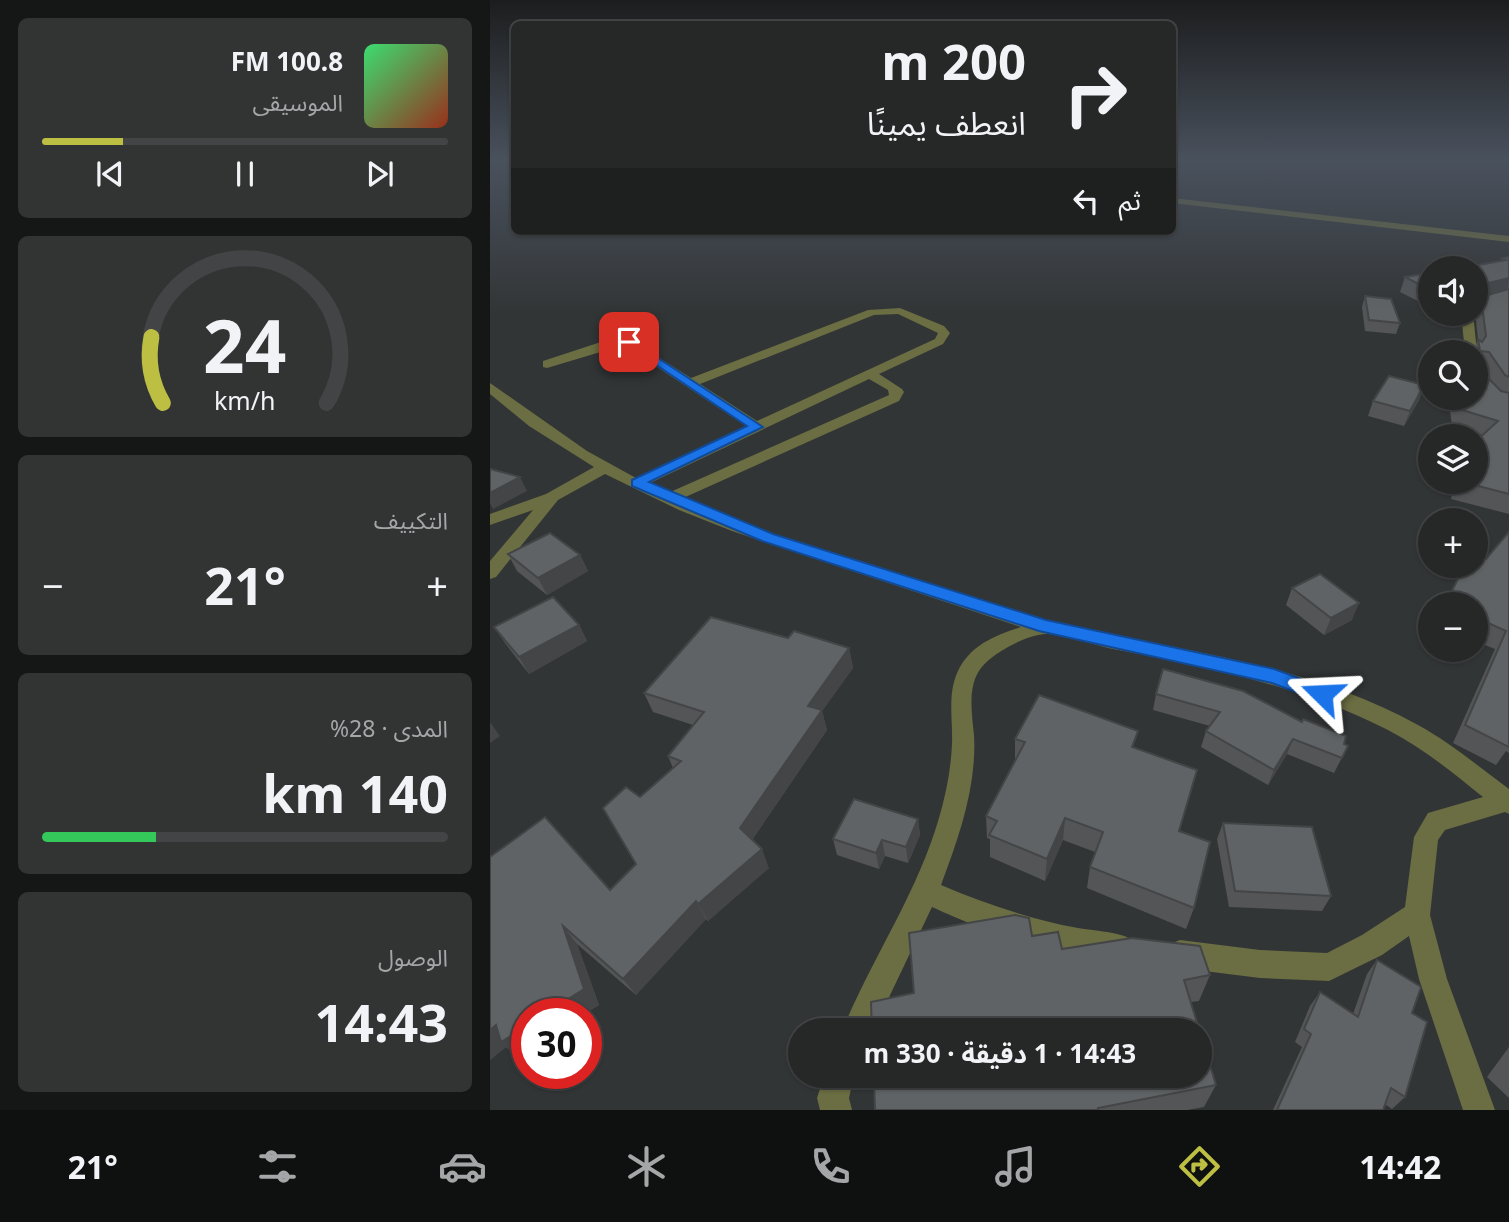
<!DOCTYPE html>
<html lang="ar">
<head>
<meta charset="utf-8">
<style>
  :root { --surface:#262828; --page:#323434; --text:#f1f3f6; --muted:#a4a6a8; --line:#424445; --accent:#bdbf43 }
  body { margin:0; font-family:"Noto Sans","Noto Sans Arabic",sans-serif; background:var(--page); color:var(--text); direction:rtl; height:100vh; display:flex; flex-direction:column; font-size:26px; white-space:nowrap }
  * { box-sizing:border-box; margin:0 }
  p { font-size:23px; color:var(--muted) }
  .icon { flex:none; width:38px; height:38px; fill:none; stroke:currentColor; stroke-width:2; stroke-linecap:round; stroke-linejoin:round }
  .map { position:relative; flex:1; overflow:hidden; direction:ltr }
  .panel { display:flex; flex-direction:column; gap:18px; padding:18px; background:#151616; width:490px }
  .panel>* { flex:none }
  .top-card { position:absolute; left:21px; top:21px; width:665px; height:214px; border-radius:10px; box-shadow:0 2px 5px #0004,0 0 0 2px var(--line); direction:rtl; background:#262828; color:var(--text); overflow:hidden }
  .tools { position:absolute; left:928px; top:256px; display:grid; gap:14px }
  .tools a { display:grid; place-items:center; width:70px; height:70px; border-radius:50%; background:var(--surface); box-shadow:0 2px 5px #0004,0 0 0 2px var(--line); font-size:35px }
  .speed { position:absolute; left:21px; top:998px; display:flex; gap:14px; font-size:35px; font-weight:700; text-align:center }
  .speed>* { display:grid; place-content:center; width:91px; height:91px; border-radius:50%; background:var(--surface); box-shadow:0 2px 5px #0004,0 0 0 2px var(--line); line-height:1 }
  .speed .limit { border:10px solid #d22; background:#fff; color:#111 }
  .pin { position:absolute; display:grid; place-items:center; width:60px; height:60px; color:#fff; margin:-30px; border-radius:14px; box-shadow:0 4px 10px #0006 }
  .me { position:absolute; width:77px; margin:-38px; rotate:291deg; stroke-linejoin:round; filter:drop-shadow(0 0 5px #0008) }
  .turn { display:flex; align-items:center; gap:24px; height:147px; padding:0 35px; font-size:32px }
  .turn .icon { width:91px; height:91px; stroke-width:2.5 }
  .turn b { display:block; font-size:49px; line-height:60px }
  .then { display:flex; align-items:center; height:66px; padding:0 35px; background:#0003; gap:14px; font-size:26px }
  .big { font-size:52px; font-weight:700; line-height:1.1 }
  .panel .tile { flex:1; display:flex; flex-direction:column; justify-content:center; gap:10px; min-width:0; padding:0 24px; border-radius:10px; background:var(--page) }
  .panel .dial { align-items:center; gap:0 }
  .dial svg { height:182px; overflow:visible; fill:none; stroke:var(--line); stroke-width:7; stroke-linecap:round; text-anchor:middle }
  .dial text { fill:var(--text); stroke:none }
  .song { display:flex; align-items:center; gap:21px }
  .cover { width:84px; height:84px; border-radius:10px; background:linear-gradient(135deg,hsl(140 70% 55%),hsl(10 70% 35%)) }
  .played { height:7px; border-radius:4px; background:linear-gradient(90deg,var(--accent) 20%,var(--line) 20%) }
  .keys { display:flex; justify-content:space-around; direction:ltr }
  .heat { display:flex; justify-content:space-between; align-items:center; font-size:38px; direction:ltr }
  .charge { height:10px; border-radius:5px; background:linear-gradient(90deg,#34c759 28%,var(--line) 0) }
  .trip { position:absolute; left:298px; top:1018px; width:424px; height:70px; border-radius:35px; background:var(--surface); box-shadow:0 2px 5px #0004,0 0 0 2px var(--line); font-weight:700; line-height:70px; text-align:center; direction:rtl }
  .dock { display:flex; height:112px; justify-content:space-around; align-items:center; background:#0f1010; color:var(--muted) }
  .dock .icon { width:49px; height:49px }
  .dock .selected { color:var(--accent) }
  .dock b { font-size:32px; color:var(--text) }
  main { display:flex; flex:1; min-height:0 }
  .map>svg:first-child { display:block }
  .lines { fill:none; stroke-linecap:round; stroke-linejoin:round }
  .street { fill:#6b6d42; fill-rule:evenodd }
  .wall { fill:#535557 }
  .shaded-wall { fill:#434547 }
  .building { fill:#606365; stroke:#434547; stroke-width:2 }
  .route { fill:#1a73e8; stroke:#114b97; stroke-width:2 }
</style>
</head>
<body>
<main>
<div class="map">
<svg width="1019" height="1110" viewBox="0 0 1019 1110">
  <rect width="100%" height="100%" fill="#323536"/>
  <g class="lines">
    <!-- street -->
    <g class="street">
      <polygon points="682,198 1019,236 1019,242 682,203"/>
      <path d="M410,308L454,326L460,333L453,344L389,374L412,389L414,392L409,401L191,499C262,531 337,553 411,576C460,591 508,609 558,621C684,651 813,661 928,725C961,743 989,767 1019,789V814L1015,812L955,830L948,840L940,915L957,979L1005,1110H973L929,979L919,936L892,955L839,981L770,978L690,968L680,964L676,954L680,944L690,940L770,950L837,953L872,935L915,907L924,837L938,813L993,797C963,773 933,748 898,730C811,686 719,667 623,649C605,645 573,634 556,634C538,634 502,653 491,668C477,686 482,714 484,735C487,786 469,837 451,885C496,904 540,919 588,928C605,931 621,931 637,937L641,947L637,957C598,973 481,925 442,907L383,1031H352C382,958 427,894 449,818C456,794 461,769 462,744C463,720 457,694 468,671C480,645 506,635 531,627L242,531L189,510L115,474L68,500L6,577L0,579V561L43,510L0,525V514L56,494L104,467L39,426L0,394V383L97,451L146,478L256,426L134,345L57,368L53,367V361L117,340L136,337L201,378L378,310ZM408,314L448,333L445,339L267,421L210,384L384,315ZM379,379L398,390L399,395L178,493L158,484Z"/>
      <polygon points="971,313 983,313 987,352 985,355 985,352 975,352"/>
      <path d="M985,368L990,369L1006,393L1019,401V411C998,405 985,390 985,368Z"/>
      <polygon points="334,1076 364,1076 359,1098 362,1110 330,1110 327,1098"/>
    </g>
  </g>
  <!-- wall -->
  <g class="wall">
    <polygon points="1019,257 1019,514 961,499 964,481 985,481 992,435 962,425 958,397 985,397 1002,382 992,368 985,367 985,352 983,352 988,339 985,311 991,298 988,298 985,305 985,268 1011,261 1012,258"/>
    <polygon points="940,273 940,307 910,292 915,277"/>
    <polygon points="875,296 910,323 906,334 875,331 872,307"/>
    <polygon points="952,313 973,313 969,322"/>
    <polygon points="934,385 929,400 914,426 878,416 883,401"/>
    <polygon points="1019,532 1019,753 1016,751 1006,765 963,743 1005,649 985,641 985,604 955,604 971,572 996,559"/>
    <polygon points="18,554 90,555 98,571 57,595 27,571"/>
    <polygon points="802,588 862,620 834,635 796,605"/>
    <polygon points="89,625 97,641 39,674 15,643 4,627"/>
    <polygon points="298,638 359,648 363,668 332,711 337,730 262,840 279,868 218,921 216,919 146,995 87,944 109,1005 96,1013 37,1013 37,1052 28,1057 16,1047 0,1060 0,857 120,890 146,864 150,797 183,768 178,756 203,725 163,712 154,693"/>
    <polygon points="666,694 812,722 858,746 844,773 797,754 778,785 711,747 716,731 720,726 663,710"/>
    <polygon points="525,739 644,748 689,831 704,908 696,929 597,888 600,867 605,852 573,840 555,881 500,857 500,839 497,838 496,816 525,762"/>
    <polygon points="428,819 430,835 418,863 395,856 389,869 347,855 343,839"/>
    <polygon points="733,823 841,896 832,911 739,907 727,839"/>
    <polygon points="542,936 572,949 720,975 709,1001 701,1002 726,1085 714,1107 697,1110 385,1110 424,993"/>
    <polygon points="887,960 922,1013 915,1097 902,1109 895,1104 893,1110 783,1110 812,1047 805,1042 820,1006 830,992 863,1014 877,974"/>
    <polygon points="1019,1047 1019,1098 997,1077"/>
  </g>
  <!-- shaded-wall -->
  <g class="shaded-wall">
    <polygon points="1019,278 1018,290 988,298 990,285"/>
    <polygon points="934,385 929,400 914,426 920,411"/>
    <polygon points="30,477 37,491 3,509 0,503 0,493"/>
    <polygon points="90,555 98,571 57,595 48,578"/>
    <polygon points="869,603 862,620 834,635 841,618"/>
    <polygon points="89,625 97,641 39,674 29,657"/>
    <polygon points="359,648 363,668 332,711 337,730 258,846 250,828 318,706"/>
    <polygon points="0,722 10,736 0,743"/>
    <polygon points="803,739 797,754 778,785 784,770"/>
    <polygon points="575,818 573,840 555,881 557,859"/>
    <polygon points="428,819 430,835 418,863 416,847"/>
    <polygon points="392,840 395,856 389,869 386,853"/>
    <polygon points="272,849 279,868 218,921 208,904"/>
    <polygon points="206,901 216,919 146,995 133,979"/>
    <polygon points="73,926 87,944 109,1005 96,1013 56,1013"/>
    <polygon points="6,1025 37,1026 37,1052 28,1057 16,1047 0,1060 0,1030"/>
  </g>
  <!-- building -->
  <g class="building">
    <polygon points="1019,257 1019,278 990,285 989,296 985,296 985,268 972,268 1016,260 1012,258"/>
    <polygon points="940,273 940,290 915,277"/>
    <polygon points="1019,289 1019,377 1015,375 999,352 990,351 988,339 992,342 996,336 991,297"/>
    <polygon points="875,296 901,299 910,323 879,320"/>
    <polygon points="899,376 934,385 920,411 883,401"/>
    <polygon points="985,376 998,378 1011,391 1019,393 1019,494 969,481 985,481 985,442 1008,421 969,409 967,397 985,397"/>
    <polygon points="0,469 30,477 0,493"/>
    <polygon points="1019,532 1019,747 975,725 1016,631 985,617 985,604 956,604 971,572 977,565 985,565 986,554 996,559"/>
    <polygon points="60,533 90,555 48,578 18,554"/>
    <polygon points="830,574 869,603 841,618 802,588"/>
    <polygon points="63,597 89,625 29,657 4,627"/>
    <polygon points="221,617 298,638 304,631 359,648 318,706 332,710 250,828 272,849 208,904 206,901 133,979 73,926 94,989 56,1013 37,1013 37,1026 11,1042 6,1025 0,1030 0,857 55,817 120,890 146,864 113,808 136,787 150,797 191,761 178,756 214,712 154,693"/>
    <polygon points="673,669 753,691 812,722 813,719 856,736 854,744 858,746 852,758 803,739 784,770 716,731 730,712 666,694"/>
    <polygon points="549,695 648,731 642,747 707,770 689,831 720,842 704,908 600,867 613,832 575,818 557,859 499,835 507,821 496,816 535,742 525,739"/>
    <polygon points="364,799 428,819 416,847 392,840 386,853 343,839"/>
    <polygon points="733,823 822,827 841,896 745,891"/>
    <polygon points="525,915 539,918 542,936 568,932 572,949 642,938 710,946 720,975 694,980 726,1085 608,1108 608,1110 385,1110 384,1076 709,1076 709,1031 382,1031 381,1002 424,993 419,933"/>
    <polygon points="887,960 931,987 922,1013 937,1022 915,1097 901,1088 893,1110 787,1110 821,1034 814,1029 830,992 868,1017"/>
  </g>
  <!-- sky -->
  <linearGradient id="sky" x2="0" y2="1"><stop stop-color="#1c1d1e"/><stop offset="0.51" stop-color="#49515d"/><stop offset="1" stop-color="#49515d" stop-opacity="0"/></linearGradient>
  <rect width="1019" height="314" fill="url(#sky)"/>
  <!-- route -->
  <polygon class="route" points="139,339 273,427 159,482 283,534 556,620 784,669 839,689 842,694 839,700 832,702 782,683 549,631 272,541 142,486 142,480 257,426 135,344 133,342"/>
</svg>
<div class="tools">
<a><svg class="icon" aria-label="sound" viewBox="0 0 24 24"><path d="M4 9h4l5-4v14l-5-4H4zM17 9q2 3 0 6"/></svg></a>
<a><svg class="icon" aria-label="search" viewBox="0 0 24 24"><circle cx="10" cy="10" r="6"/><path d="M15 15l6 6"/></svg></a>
<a><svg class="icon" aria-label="layers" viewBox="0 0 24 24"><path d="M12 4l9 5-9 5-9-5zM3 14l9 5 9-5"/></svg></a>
<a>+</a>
<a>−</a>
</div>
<div class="speed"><div class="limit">30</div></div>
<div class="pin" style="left:139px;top:342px;background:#d93025"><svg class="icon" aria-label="arrive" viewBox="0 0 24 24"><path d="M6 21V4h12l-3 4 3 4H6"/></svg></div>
<svg class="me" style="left:832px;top:694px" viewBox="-20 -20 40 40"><path d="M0-17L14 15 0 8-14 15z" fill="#1a73e8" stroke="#fff" stroke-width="4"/></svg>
<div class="trip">14:43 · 1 دقيقة · 330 m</div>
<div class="top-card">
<div class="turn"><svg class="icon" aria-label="right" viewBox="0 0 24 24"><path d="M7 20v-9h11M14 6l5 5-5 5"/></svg><div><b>200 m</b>انعطف يمينًا</div></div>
<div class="then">ثم<svg class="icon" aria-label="left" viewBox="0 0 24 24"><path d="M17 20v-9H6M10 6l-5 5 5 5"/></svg></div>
</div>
</div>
<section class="panel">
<div class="tile">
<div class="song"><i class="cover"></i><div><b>100.8 FM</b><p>الموسيقى</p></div></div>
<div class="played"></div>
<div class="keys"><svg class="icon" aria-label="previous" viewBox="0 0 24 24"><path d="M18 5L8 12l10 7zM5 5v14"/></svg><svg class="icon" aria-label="pause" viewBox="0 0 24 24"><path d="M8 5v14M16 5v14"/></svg><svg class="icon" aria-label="next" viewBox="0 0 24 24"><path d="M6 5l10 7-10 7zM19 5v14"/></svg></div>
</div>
<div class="tile dial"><svg viewBox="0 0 100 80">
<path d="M14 69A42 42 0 1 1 86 69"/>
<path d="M14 69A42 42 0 0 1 9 40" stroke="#bdbf43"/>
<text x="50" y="56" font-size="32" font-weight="700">24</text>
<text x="50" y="72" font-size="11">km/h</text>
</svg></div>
<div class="tile"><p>التكييف</p>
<div class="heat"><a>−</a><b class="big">21°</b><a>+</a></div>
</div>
<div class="tile"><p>المدى · 28%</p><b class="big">140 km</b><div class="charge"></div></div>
<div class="tile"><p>الوصول</p><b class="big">14:43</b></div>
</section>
</main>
<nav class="dock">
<b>14:42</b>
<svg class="icon selected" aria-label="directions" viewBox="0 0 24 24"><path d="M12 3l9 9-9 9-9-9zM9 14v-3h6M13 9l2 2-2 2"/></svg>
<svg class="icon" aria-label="music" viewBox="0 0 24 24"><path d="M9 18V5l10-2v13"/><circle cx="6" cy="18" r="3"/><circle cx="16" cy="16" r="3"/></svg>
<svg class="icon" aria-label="phone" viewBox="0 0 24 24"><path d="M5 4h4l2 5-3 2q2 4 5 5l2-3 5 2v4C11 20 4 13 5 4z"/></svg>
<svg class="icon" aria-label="climate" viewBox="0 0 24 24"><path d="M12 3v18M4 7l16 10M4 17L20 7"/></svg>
<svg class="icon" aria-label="car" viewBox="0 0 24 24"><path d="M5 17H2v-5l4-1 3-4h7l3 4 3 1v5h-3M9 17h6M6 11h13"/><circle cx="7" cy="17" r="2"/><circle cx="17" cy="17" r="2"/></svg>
<svg class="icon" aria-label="filters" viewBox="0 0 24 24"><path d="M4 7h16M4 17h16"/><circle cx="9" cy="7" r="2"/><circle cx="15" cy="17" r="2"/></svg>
<b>21°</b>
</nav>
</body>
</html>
